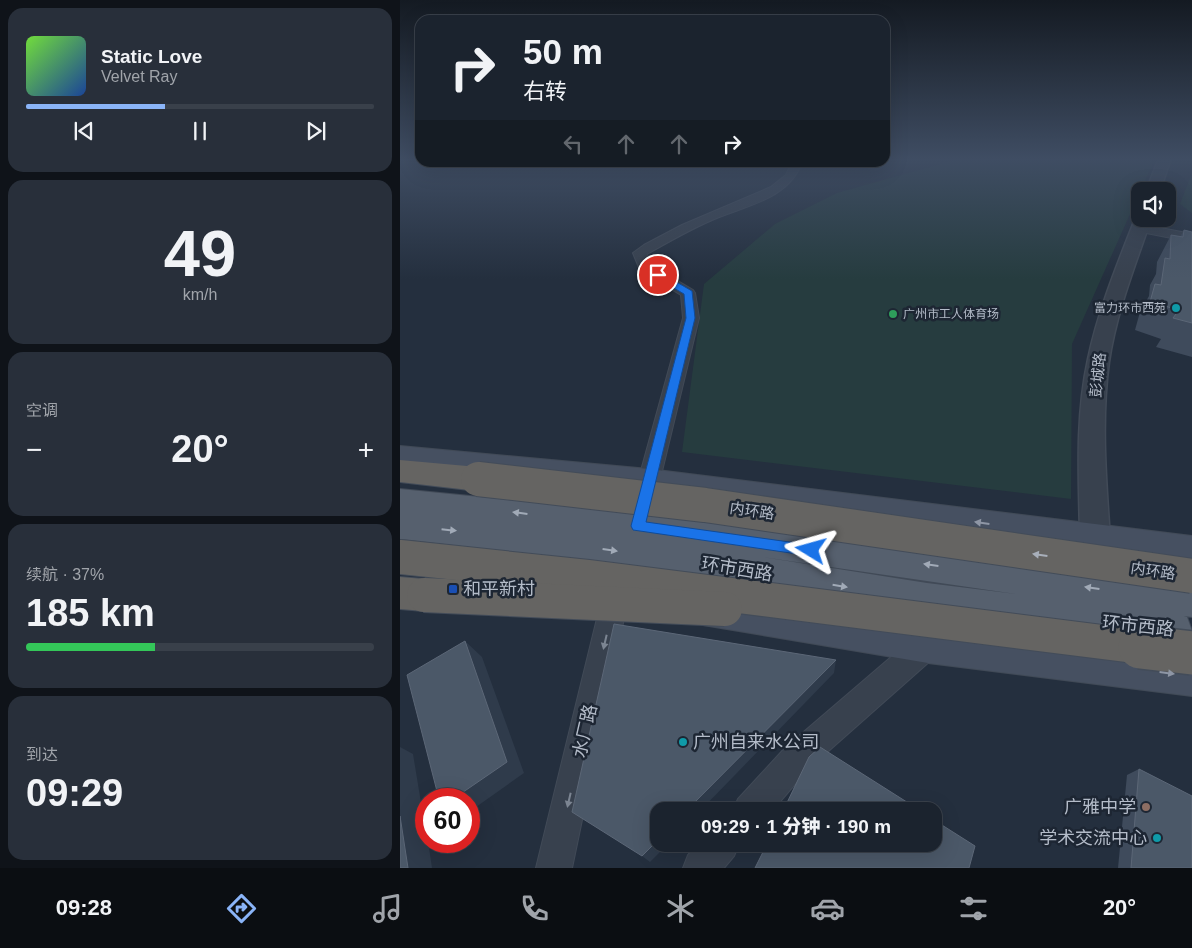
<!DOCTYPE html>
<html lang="zh">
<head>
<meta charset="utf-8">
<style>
  :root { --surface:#1b232e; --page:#282f3a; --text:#f1f3f6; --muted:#a0a4aa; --line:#39404a; --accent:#8ab4f8 }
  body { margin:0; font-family:Helvetica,"Noto Sans SC",sans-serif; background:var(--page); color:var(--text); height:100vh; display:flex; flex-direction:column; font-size:19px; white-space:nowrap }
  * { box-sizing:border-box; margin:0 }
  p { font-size:16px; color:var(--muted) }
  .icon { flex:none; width:28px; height:28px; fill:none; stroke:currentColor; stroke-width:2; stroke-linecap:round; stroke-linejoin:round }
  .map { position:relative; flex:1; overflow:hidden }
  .side { display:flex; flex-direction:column; gap:8px; padding:8px; background:#0f1319; width:400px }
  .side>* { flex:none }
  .hud { position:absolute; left:15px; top:15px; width:475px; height:152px; border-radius:15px; box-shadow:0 5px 20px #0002,0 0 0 1px var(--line); background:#1b232e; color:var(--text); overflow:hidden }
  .fabs { position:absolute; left:731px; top:182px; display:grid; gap:10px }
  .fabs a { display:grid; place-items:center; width:45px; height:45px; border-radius:10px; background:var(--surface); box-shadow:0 5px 20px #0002,0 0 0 1px var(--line); font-size:25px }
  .speed { position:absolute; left:15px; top:788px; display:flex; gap:10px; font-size:25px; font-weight:700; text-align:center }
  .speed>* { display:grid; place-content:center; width:65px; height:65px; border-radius:50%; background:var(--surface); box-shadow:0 5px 20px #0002,0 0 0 1px var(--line); line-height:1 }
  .speed .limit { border:8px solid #d22; background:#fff; color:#111 }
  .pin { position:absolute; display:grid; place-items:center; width:42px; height:42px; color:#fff; margin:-21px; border:2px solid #fff; border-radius:50%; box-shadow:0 1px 5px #0007 }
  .me { position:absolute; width:55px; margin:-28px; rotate:278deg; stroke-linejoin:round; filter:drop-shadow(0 0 4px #0008) }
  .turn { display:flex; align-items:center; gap:18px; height:105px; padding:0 25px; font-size:22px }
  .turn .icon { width:65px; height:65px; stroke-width:2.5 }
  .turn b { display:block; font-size:35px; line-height:42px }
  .lanes { display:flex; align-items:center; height:48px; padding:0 25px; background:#0003; justify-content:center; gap:25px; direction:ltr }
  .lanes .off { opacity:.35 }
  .big { font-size:38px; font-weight:800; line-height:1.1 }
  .side .card { flex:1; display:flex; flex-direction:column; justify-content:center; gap:8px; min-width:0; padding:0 18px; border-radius:15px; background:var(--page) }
  .side .dial { align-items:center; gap:0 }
  .dial b { font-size:65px; line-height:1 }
  .song { display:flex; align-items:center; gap:15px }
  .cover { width:60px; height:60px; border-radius:8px; background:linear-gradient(135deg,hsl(100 70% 55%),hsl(220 70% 35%)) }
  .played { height:5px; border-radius:2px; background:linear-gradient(90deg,var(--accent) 40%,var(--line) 40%) }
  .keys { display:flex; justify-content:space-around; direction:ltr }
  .heat { display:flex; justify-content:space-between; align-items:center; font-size:28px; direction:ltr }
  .charge { height:8px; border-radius:4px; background:linear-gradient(90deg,#34c759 37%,var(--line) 0) }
  .trip { position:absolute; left:250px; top:802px; width:292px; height:50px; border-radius:15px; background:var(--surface); box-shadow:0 5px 20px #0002,0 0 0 1px var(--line); font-weight:800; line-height:50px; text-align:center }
  .menu { display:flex; height:80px; justify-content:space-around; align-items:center; background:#0b0e12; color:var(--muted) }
  .menu .icon { width:35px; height:35px }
  .menu .current { color:var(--accent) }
  .menu b { font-size:22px; color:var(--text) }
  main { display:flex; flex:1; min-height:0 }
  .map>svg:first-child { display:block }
  .green { fill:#263c3f }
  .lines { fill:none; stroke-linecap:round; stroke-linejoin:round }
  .minor-casing { stroke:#414a57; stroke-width:2 }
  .tertiary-casing { stroke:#414a57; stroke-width:3 }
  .secondary-casing { stroke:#414a57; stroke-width:2 }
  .primary-casing { stroke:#414a57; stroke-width:2 }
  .trunk-casing { stroke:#434c59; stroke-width:2 }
  .minor { fill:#38414e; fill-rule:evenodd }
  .tertiary { fill:#38414e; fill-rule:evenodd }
  .secondary { fill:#465061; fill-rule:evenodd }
  .primary { fill:#56606e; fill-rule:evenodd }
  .trunk { fill:#656462; fill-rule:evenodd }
  .trunk-bridge-far1-casing { stroke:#434c59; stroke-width:36; stroke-linecap:butt }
  .trunk-bridge-casing { stroke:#434c59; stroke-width:46; stroke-linecap:butt }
  .trunk-bridge-far1 { stroke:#656462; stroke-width:34 }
  .trunk-bridge { stroke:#656462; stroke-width:43 }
  .wall { fill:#3f4b5c }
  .shaded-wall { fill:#2f3b4b }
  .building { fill:#4b5868; stroke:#5c6777 }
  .oneway { fill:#a1aab7 }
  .oneway2 { fill:#8e96a5 }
  .oneway3 { fill:#a8afba }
  .oneway4 { fill:#7c8592 }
  .route { fill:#1a73e8; stroke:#114b97 }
  .culture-dot { fill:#0f9aa8; stroke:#1d2633; stroke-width:2 }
  .leisure-dot { fill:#2e9e5b; stroke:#1d2633; stroke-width:2 }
  .transit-dot { fill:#1a4fb4; stroke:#1d2633; stroke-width:2 }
  .education-dot { fill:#8d6e63; stroke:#1d2633; stroke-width:2 }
  .labels { text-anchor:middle; stroke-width:5; stroke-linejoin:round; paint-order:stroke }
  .far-poi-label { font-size:12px; fill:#b4bcc9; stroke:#1d2633; text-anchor:end }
  .street-label { font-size:15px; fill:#b4bcc9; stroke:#1d2633 }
  .near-street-label { font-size:18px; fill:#b4bcc9; stroke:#1d2633 }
  .near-poi-label { font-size:18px; fill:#b4bcc9; stroke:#1d2633; text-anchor:start }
</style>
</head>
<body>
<main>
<section class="side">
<div class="card">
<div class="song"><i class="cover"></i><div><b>Static Love</b><p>Velvet Ray</p></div></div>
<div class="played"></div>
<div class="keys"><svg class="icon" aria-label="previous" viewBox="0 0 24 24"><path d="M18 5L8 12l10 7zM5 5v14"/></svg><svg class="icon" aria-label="pause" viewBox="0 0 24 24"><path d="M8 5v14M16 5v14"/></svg><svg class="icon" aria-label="next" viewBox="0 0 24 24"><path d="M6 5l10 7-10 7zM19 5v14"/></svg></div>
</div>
<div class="card dial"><b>49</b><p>km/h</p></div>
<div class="card"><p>空调</p>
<div class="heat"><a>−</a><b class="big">20°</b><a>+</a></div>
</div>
<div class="card"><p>续航 · 37%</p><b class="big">185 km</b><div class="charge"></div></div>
<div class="card"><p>到达</p><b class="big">09:29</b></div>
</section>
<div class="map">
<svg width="792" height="868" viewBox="0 0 792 868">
  <rect width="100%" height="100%" fill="#242f3e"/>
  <!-- green -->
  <g class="green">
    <polygon points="562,158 755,158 672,344 671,499 282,452 304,284 375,224 437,193"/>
    <polygon points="792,173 792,213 780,204"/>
  </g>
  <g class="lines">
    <defs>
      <g id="minor">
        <path d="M392,162H402C389,200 343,206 312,220C289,230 268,242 247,254L251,265L293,290L295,293L299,318L256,496L253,502L245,505L237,502L234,496L283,318L281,295L240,270L233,253L244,245L282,225L371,187L386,175Z"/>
        <polygon points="740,224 792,234 792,242 736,231 734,228"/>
        <polygon points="216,582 225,586 229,594 172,868 136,868 203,594 207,586"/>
        <polygon points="528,630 538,634 542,644 538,654 407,770 372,811 333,811 338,799 385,748 518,634"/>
        <polygon points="299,844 339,844 334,856 324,868 283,868 288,855"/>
      </g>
      <g id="tertiary">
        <polygon points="759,158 771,158 760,191 746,191"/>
        <path d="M740,215V219H751C735,266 716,313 709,362C701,420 706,480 710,538L705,547L695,551L685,547L680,538C679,479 675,418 688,359C698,311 717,265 735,219Z"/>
      </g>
      <g id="secondary">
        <polygon points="0,446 249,469 792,536 792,564 249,493 0,468"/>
        <polygon points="303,591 528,625 792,656 792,696 528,663 303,625 290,620 285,608 290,596"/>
      </g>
      <path id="primary" d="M0,489L238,513L740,579L792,583V617L784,616L787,617L792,631L787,643L774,648L527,617L297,577L150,556L0,539ZM356,556L616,594L527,583Z"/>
      <g id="trunk">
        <polygon points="0,460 78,467 89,471 93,479 89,487 78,491 0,482"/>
        <polygon points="0,577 24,579 37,583 42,595 37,607 24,611 0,609"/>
      </g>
    </defs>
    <!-- minor casing -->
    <use href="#minor" class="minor-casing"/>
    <!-- tertiary casing -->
    <use href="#tertiary" class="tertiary-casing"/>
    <!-- secondary casing -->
    <use href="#secondary" class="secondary-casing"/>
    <!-- primary casing -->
    <use href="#primary" class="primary-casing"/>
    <!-- trunk casing -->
    <use href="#trunk" class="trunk-casing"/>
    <!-- minor -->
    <use href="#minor" class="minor"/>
    <!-- tertiary -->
    <use href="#tertiary" class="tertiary"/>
    <!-- secondary -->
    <use href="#secondary" class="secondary"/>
    <!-- primary -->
    <use href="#primary" class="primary"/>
    <!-- trunk -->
    <use href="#trunk" class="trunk"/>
    <defs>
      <g id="trunk-bridge-far1">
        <polyline points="78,479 305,505 792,576"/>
        <polyline points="0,557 188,577 750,648"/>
        <polyline points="24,595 325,609"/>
      </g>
      <polyline id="trunk-bridge" points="740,647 792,653"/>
    </defs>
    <!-- trunk-bridge-far1 casing -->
    <use href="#trunk-bridge-far1" class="trunk-bridge-far1-casing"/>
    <!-- trunk-bridge casing -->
    <use href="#trunk-bridge" class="trunk-bridge-casing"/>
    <!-- trunk-bridge-far1 -->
    <use href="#trunk-bridge-far1" class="trunk-bridge-far1"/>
    <!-- trunk-bridge -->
    <use href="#trunk-bridge" class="trunk-bridge"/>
  </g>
  <!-- wall -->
  <g class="wall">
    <polygon points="784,230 792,232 792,357 756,347 761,339 735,330 740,312 749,296 750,285 756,274 757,262 771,235 780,237"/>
    <polygon points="739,769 792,868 718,868 727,775"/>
  </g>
  <!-- shaded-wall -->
  <g class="shaded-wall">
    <polygon points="65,641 82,657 124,773 69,812 69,799 53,799"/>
    <polygon points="436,660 434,673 300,811 286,811"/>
    <polygon points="0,747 13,754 26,833 26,841 28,841 32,868 8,868 0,816"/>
    <polygon points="259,839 259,844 268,844 250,862 242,856"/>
  </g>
  <!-- building -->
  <g class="building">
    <polygon points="784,230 792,232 792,323 773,318 779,310 750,302 755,284 761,285 765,258 770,259 771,235 783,237"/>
    <polygon points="214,624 436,660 286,811 259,811 259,839 242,856 172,812"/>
    <polygon points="65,641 107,762 53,799 39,799 7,675"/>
    <polygon points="420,747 521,811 383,811 409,757"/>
    <polygon points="739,769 792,796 792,868 731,868"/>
    <polygon points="0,816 8,868 0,868"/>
    <polygon points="534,820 575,846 569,868 355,868 367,844 534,844"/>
  </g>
  <!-- one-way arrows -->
  <defs><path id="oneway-solid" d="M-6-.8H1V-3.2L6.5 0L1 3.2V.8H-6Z" transform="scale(1.25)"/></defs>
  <g class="oneway">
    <use href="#oneway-solid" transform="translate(120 513) rotate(-173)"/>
    <use href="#oneway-solid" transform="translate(49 530) rotate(6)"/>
    <use href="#oneway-solid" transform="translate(210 550) rotate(8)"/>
    <use href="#oneway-solid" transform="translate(531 565) rotate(-172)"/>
    <use href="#oneway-solid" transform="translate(440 586) rotate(9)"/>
    <use href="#oneway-solid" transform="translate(692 588) rotate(-172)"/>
  </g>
  <g class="oneway2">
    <use href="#oneway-solid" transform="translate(582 523) rotate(-172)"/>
    <use href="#oneway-solid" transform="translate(767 673) rotate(7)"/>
  </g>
  <use class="oneway3" href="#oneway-solid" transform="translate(640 555) rotate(-172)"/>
  <g class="oneway4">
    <use href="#oneway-solid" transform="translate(205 642) rotate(103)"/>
    <use href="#oneway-solid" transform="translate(169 800) rotate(103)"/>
  </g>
  <!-- sky -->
  <linearGradient id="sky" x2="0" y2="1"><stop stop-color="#141a22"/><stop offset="0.57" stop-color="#3f4d63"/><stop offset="1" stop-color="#3f4d63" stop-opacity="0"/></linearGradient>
  <rect width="792" height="279" fill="url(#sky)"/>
  <!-- route -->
  <polygon class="route" points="255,273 261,273 292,291 295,318 246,522 411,545 416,546 418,550 416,555 411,556 233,530 231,526 286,318 284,294 255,277"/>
  <!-- markers -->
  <g class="culture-dot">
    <circle cx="776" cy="308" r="5"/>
    <circle cx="283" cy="742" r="5"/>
    <circle cx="757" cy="838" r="5"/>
  </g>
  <circle class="leisure-dot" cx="493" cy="314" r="5"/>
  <rect class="transit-dot" x="48" y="584" width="10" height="10" rx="2.5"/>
  <circle class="education-dot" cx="746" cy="807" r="5"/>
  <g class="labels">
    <!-- far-poi labels -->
    <g class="far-poi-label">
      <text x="766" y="312">富力环市西苑</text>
      <text x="503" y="318" text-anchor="start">广州市工人体育场</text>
    </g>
    <!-- street labels -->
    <g class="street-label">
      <text transform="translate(698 375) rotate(-84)" y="5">彭城路</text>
      <text transform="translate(352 511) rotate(8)" y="5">内环路</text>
      <text transform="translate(753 571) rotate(8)" y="5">内环路</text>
    </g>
    <!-- near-street labels -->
    <g class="near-street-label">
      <text transform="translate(337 569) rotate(9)" y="6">环市西路</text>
      <text transform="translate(738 626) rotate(6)" y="6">环市西路</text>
      <text transform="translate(185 731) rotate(-77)" y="6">水厂路</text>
    </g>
    <!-- near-poi labels -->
    <g class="near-poi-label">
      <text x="63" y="595">和平新村</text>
      <text x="293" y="748">广州自来水公司</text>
      <text x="736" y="813" text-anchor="end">广雅中学</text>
      <text x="747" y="844" text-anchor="end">学术交流中心</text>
    </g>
  </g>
</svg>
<div class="fabs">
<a><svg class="icon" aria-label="sound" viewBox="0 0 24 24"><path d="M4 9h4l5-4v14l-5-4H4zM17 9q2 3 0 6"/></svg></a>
</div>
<div class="speed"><div class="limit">60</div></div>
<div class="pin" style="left:258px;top:275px;background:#d93025"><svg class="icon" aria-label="arrive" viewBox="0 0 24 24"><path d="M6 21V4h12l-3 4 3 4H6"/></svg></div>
<svg class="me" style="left:411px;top:550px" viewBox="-20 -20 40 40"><path d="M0-17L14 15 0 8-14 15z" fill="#1a73e8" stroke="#fff" stroke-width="4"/></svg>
<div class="trip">09:29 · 1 分钟 · 190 m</div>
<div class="hud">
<div class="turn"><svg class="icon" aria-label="right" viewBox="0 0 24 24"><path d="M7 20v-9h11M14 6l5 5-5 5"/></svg><div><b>50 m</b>右转</div></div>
<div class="lanes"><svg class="icon off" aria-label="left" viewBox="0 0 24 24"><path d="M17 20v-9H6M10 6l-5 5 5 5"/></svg><svg class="icon off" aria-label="ahead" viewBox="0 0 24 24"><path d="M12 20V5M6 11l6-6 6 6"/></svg><svg class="icon off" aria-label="ahead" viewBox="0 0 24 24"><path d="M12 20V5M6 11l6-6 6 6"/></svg><svg class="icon" aria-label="right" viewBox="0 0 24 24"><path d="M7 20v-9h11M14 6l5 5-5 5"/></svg></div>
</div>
</div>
</main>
<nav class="menu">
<b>09:28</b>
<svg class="icon current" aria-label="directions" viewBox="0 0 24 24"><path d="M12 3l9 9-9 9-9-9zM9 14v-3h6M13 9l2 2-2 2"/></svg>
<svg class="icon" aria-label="music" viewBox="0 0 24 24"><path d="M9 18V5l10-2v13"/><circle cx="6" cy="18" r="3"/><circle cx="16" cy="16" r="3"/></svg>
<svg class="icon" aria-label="phone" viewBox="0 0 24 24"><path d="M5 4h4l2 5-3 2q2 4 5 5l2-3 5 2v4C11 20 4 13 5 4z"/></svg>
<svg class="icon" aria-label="climate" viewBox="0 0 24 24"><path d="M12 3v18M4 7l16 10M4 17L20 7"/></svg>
<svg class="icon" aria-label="car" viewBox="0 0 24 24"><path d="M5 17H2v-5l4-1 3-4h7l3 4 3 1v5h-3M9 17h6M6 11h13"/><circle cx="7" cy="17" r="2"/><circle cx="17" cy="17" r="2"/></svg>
<svg class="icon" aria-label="filters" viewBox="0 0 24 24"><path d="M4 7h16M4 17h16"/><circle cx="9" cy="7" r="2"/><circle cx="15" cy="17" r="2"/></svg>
<b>20°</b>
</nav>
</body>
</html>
